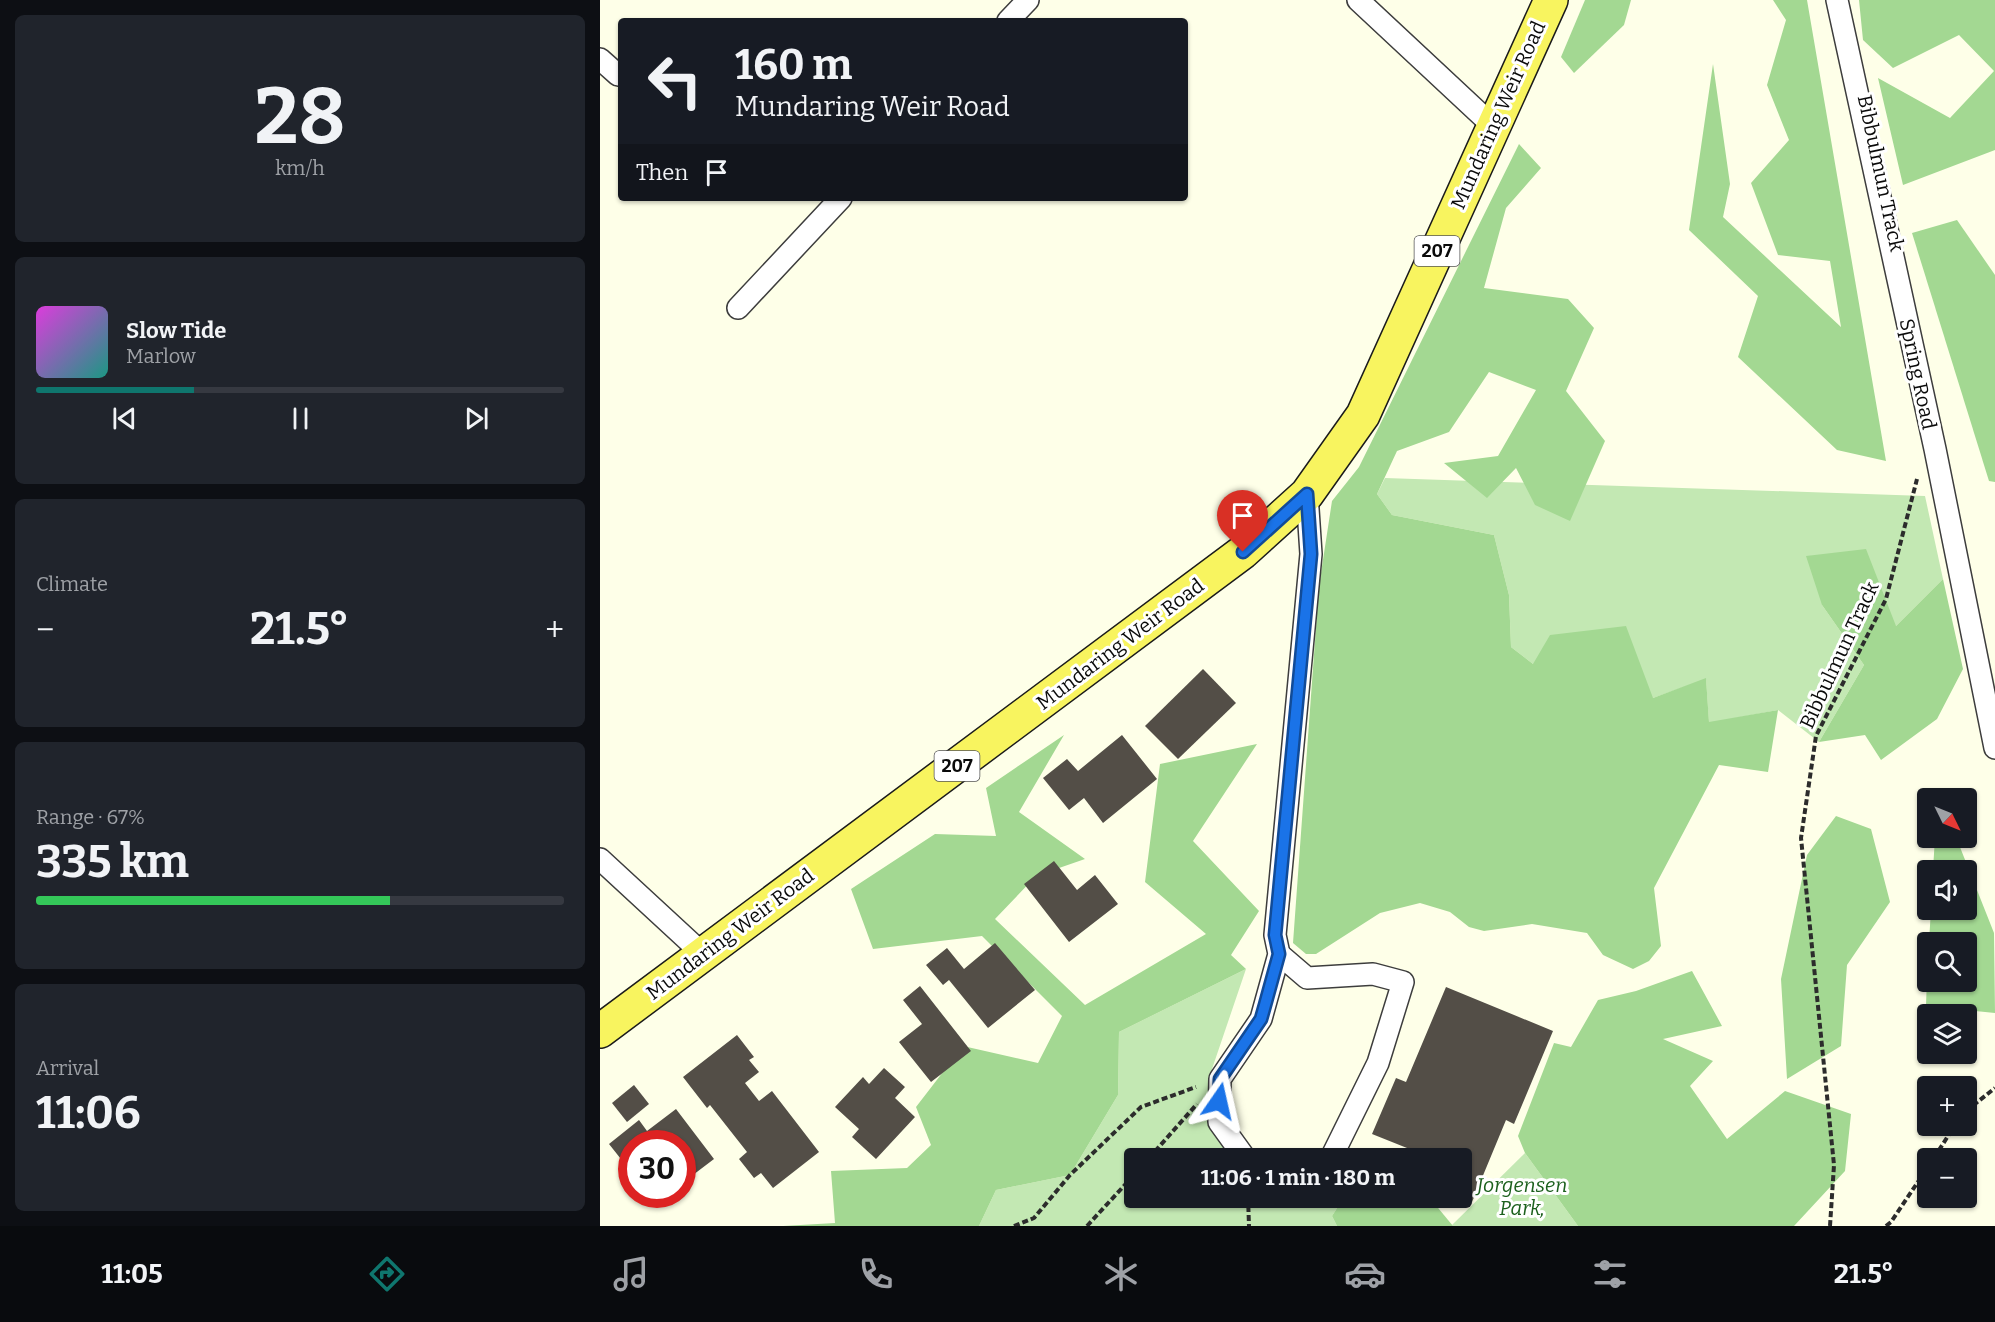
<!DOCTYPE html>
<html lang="en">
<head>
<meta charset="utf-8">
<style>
  :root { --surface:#171b24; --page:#20242c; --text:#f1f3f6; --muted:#9ea1a6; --line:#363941; --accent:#0f766e }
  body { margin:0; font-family:Bitter,serif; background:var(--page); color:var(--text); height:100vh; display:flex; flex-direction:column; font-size:22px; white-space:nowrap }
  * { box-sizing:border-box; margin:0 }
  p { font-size:20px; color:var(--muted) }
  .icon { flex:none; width:33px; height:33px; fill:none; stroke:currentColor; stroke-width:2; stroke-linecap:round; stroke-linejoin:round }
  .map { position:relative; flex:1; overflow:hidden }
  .details { display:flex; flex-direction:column; gap:15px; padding:15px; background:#0d0f14; width:600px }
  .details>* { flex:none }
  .banner { position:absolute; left:18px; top:18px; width:570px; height:183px; border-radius:6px; box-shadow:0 2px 4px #0004; background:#171b24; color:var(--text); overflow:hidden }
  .needle { width:39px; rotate:133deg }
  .tools { position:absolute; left:1317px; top:788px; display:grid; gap:12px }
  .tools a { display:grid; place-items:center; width:60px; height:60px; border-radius:6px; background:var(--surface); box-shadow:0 2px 4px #0004; font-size:30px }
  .speed { position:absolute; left:18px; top:1130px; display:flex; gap:12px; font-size:30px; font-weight:700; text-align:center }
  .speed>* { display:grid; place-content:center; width:78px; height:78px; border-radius:50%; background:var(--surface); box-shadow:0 2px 4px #0004; line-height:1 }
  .speed .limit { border:9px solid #d22; background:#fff; color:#111 }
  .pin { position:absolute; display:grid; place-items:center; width:51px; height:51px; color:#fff; margin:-62px -26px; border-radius:50% 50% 50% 0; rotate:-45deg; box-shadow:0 0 6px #0007 }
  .pin .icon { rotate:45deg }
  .me { position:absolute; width:66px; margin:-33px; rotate:11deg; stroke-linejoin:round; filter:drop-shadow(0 0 4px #0008) }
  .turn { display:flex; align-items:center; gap:21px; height:126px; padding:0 18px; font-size:27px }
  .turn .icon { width:78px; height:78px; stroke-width:2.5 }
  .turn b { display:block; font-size:42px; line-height:51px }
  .then { display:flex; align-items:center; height:57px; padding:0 18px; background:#0003; gap:12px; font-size:22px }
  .big { font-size:45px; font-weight:700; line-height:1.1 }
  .details .widget { flex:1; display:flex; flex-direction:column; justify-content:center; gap:9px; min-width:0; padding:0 21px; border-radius:9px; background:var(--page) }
  .details .dial { align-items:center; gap:0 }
  .dial b { font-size:78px; line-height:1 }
  .song { display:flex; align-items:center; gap:18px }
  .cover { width:72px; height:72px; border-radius:9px; background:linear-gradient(135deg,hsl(300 70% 55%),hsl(170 70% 35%)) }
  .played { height:6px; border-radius:3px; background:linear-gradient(90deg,var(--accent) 30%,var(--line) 30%) }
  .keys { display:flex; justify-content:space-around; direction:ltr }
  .heat { display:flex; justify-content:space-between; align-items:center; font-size:33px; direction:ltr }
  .charge { height:9px; border-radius:4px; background:linear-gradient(90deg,#34c759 67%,var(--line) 0) }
  .trip { position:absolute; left:524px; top:1148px; width:348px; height:60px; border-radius:6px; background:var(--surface); box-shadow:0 2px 4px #0004; font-weight:700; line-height:60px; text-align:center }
  .dock { display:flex; height:96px; justify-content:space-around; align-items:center; background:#090b0e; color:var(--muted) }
  .dock .icon { width:42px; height:42px }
  .dock .current { color:var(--accent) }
  .dock b { font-size:27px; color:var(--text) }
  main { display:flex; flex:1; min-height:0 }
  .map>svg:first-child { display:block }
  .green { fill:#c3e8b3 }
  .forest { fill:#a3d892 }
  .building { fill:#534e47 }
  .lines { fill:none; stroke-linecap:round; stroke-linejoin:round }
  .minor-casing { stroke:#3d3d3d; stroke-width:24 }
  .primary-casing { stroke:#1b1b1b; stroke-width:36 }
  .path { stroke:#2c2c2c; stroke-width:4; stroke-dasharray:6 3; stroke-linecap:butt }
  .minor { stroke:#fff; stroke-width:21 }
  .primary { stroke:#f8f45f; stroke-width:33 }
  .route-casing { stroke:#114b97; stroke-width:15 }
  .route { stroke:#1a73e8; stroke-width:10 }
  .labels { text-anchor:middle; stroke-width:6; stroke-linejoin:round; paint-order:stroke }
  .shield { fill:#fff; stroke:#545454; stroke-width:1.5 }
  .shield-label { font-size:18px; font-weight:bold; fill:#0a0a0a }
  .street-label { font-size:20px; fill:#0a0a0a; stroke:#fff }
  .park-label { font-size:20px; font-style:italic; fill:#1c601d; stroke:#fff }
</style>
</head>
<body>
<main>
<section class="details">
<div class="widget dial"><b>28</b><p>km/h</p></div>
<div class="widget">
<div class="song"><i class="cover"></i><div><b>Slow Tide</b><p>Marlow</p></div></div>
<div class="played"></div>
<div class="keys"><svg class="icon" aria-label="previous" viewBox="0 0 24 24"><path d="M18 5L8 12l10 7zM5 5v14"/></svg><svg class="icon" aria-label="pause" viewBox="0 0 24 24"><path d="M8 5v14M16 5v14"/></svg><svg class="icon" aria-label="next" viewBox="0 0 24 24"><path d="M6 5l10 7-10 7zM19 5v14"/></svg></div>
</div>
<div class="widget"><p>Climate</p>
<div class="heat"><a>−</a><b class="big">21.5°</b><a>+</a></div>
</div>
<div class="widget"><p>Range · 67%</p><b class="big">335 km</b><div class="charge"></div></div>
<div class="widget"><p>Arrival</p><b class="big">11:06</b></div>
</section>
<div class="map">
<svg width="1395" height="1226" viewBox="0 0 1395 1226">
  <rect width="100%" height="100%" fill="#feffe8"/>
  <!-- green -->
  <g class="green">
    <polygon points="785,478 1325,496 1343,579 1296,626 1222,605 1264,665 1219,742 1178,710 1109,723 1106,679 1053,698 933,664 911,647 909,595 894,535 792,515 777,494"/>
    <polygon points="646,969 612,1069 619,1122 645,1158 534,1158 534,1197 744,1197 732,1216 737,1226 379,1226 396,1190 470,1175 518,1095 519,1032"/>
    <polygon points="925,1153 978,1226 853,1226 852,1225"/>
  </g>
  <!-- forest -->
  <g class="forest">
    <polygon points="985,0 1031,0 1024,25 974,73 961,57"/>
    <polygon points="1173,0 1207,0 1286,461 1237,450 1138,357 1158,296 1089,230 1113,64 1130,184 1123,217 1241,327 1230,261 1178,255 1151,183 1189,140 1167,85 1186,20"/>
    <polygon points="1259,0 1395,0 1395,150 1303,185 1278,78 1350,118 1394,71 1359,35 1293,68 1263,40"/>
    <polygon points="919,144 941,168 906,208 884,288 968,299 994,328 966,391 1005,441 970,521 935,505 916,468 887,498 844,463 898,456 936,390 889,372 849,432 797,451 777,494 792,515 894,535 909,595 911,647 933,664 950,635 1026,626 1053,698 1106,678 1109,722 1178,710 1168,772 1119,765 1054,888 1061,946 1049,961 1033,969 1003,955 987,933 932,924 884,931 869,927 850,912 820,903 780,913 716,954 706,954 693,943 719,586 732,501 759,467"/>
    <polygon points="1357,220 1395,275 1395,482 1389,481 1312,233"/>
    <polygon points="1266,549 1296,626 1343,579 1363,669 1337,719 1281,760 1265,735 1219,742 1264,665 1222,605 1206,556"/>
    <polygon points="464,735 419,812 485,859 436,876 395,919 485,1005 606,934 545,882 560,764 657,744 593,841 659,911 631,955 646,969 519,1032 518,1095 470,1175 396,1190 379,1226 183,1226 235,1223 231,1171 307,1168 331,1145 316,1107 363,1046 438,1063 462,1016 382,936 273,949 251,889 335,834 396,836 386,788"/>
    <polygon points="1236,816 1271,829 1290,902 1247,965 1241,1046 1187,1079 1181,979 1207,855"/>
    <polygon points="1335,837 1356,837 1394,933 1395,1013 1326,1006 1327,976 1328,981 1366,981 1366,942 1329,942 1331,909 1366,909 1366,870 1333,870"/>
    <polygon points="1092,971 1122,1026 1063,1039 1113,1061 1090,1086 1127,1139 1185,1091 1251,1114 1245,1171 1194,1226 978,1226 925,1153 918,1136 954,1043 971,1047 998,1000 1036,991"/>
    <polygon points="744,1197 829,1197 853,1226 737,1226 732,1216"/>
  </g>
  <!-- building -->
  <g class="building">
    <polygon points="603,669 636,703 578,759 545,726"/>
    <polygon points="522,735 557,779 503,823 484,798 469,810 443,778 467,759 478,771"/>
    <polygon points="454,861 477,890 495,875 518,904 469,942 424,884"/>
    <polygon points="395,943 435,990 388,1028 349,980 343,985 326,965 347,948 364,969"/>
    <polygon points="320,986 371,1051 331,1082 299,1042 322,1024 303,1000"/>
    <polygon points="846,987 953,1031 914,1124 906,1120 872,1202 861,1197 861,1158 803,1158 807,1148 772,1134 796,1078 806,1082"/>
    <polygon points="137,1035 154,1057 149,1060 159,1072 145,1083 159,1101 172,1091 219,1152 173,1188 161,1173 154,1178 139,1159 147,1152 110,1105 107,1108 83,1077"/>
    <polygon points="284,1068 305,1087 295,1098 315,1117 276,1159 252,1137 259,1129 235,1107 263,1077 269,1084"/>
    <polygon points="34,1085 49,1104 27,1122 12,1103"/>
    <polygon points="76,1109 114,1159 85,1181 82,1178 82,1143 32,1143 32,1173 9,1144 39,1120 47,1131"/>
  </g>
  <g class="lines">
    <defs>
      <g id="minor">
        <polyline points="758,0 893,126"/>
        <polyline points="1237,0 1335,449 1395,748"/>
        <polyline points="408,21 428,0"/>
        <polyline points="0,59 18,75"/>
        <polyline points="138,308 241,198"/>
        <polyline points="0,859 104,955"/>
        <polyline points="679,954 707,978 773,974 803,982 778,1063 731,1158"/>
        <polyline points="645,1158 619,1122 620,1079 661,1019 679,954 675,935 711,554 707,494"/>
      </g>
      <polyline id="primary" points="0,1031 643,552 707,494 763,415 951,0"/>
    </defs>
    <!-- minor casing -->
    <use href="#minor" class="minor-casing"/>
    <!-- primary casing -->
    <use href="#primary" class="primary-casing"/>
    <!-- path -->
    <g class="path">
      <polyline points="1366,1111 1395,1088"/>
      <polyline points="549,1158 597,1104"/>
      <polyline points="1334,1158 1355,1125"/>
      <polyline points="648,1197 649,1226"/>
      <polyline points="414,1226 434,1218 470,1175 541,1107 596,1087"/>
      <polyline points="487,1226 534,1175"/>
      <polyline points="1230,1226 1234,1165 1201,838 1216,736 1286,599 1317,479"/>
      <polyline points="1286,1226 1291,1222 1328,1167"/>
    </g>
    <!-- minor -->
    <use href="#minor" class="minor"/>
    <!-- primary -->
    <use href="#primary" class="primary"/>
  </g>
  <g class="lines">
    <defs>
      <polyline id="route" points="619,1101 620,1079 661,1019 665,1005 679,954 675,935 711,554 707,494 643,552"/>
    </defs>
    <!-- route casing -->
    <use href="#route" class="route-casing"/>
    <!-- route -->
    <use href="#route" class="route"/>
  </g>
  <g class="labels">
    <!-- shield labels -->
    <g class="shield">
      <rect x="814.5" y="236" width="45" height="30" rx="4.5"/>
      <rect x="334.5" y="751" width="45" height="30" rx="4.5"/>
    </g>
    <g class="shield-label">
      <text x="837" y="257">207</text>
      <text x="357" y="772">207</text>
    </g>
    <!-- street labels -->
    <g class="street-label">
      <text transform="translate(898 115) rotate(-66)" y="7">Mundaring Weir Road</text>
      <text transform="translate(1281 173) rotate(78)" y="7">Bibbulmun Track</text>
      <text transform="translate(1318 374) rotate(78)" y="7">Spring Road</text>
      <text transform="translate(520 644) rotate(-37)" y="7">Mundaring Weir Road</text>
      <text transform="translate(1239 655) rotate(-65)" y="7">Bibbulmun Track</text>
      <text transform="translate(130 934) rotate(-37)" y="7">Mundaring Weir Road</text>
    </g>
    <!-- park labels -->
    <g class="park-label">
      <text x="922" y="1192">Jorgensen<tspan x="922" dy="23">Park,</tspan></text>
    </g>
  </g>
</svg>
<div class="tools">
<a><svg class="needle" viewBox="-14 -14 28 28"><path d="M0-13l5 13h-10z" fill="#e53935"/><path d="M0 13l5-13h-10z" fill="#9ea1a6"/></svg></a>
<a><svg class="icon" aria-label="sound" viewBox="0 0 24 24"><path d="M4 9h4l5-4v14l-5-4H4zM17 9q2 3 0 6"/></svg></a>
<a><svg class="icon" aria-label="search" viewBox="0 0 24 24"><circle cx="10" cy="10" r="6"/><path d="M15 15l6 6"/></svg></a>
<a><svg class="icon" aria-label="layers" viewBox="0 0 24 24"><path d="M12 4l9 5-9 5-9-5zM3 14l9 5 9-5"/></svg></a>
<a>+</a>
<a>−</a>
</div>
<div class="speed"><div class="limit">30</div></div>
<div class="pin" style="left:643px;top:552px;background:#d93025"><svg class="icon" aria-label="arrive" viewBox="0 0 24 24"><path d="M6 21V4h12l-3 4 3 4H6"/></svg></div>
<svg class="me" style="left:619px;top:1101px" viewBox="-20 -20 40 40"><path d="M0-17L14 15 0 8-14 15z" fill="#1a73e8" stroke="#fff" stroke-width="4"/></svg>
<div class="trip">11:06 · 1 min · 180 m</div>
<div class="banner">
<div class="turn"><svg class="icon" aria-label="left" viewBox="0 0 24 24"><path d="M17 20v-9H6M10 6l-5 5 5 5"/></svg><div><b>160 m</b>Mundaring Weir Road</div></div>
<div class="then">Then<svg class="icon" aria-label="arrive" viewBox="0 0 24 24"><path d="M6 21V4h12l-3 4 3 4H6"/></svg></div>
</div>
</div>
</main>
<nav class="dock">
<b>11:05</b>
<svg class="icon current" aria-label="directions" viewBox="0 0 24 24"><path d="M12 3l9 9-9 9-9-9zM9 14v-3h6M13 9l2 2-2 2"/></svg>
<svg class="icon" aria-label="music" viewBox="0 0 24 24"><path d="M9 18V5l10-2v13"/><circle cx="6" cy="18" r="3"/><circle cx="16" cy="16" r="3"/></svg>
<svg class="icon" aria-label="phone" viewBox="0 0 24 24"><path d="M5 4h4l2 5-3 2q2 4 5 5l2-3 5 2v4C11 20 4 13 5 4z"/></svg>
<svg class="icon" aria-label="climate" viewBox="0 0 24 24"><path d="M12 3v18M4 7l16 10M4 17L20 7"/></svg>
<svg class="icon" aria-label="car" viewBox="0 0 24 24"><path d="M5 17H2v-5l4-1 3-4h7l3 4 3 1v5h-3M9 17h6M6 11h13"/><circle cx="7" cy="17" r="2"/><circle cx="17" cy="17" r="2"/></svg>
<svg class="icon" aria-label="filters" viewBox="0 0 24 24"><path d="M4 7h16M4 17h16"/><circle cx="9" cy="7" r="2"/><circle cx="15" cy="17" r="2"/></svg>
<b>21.5°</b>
</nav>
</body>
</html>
